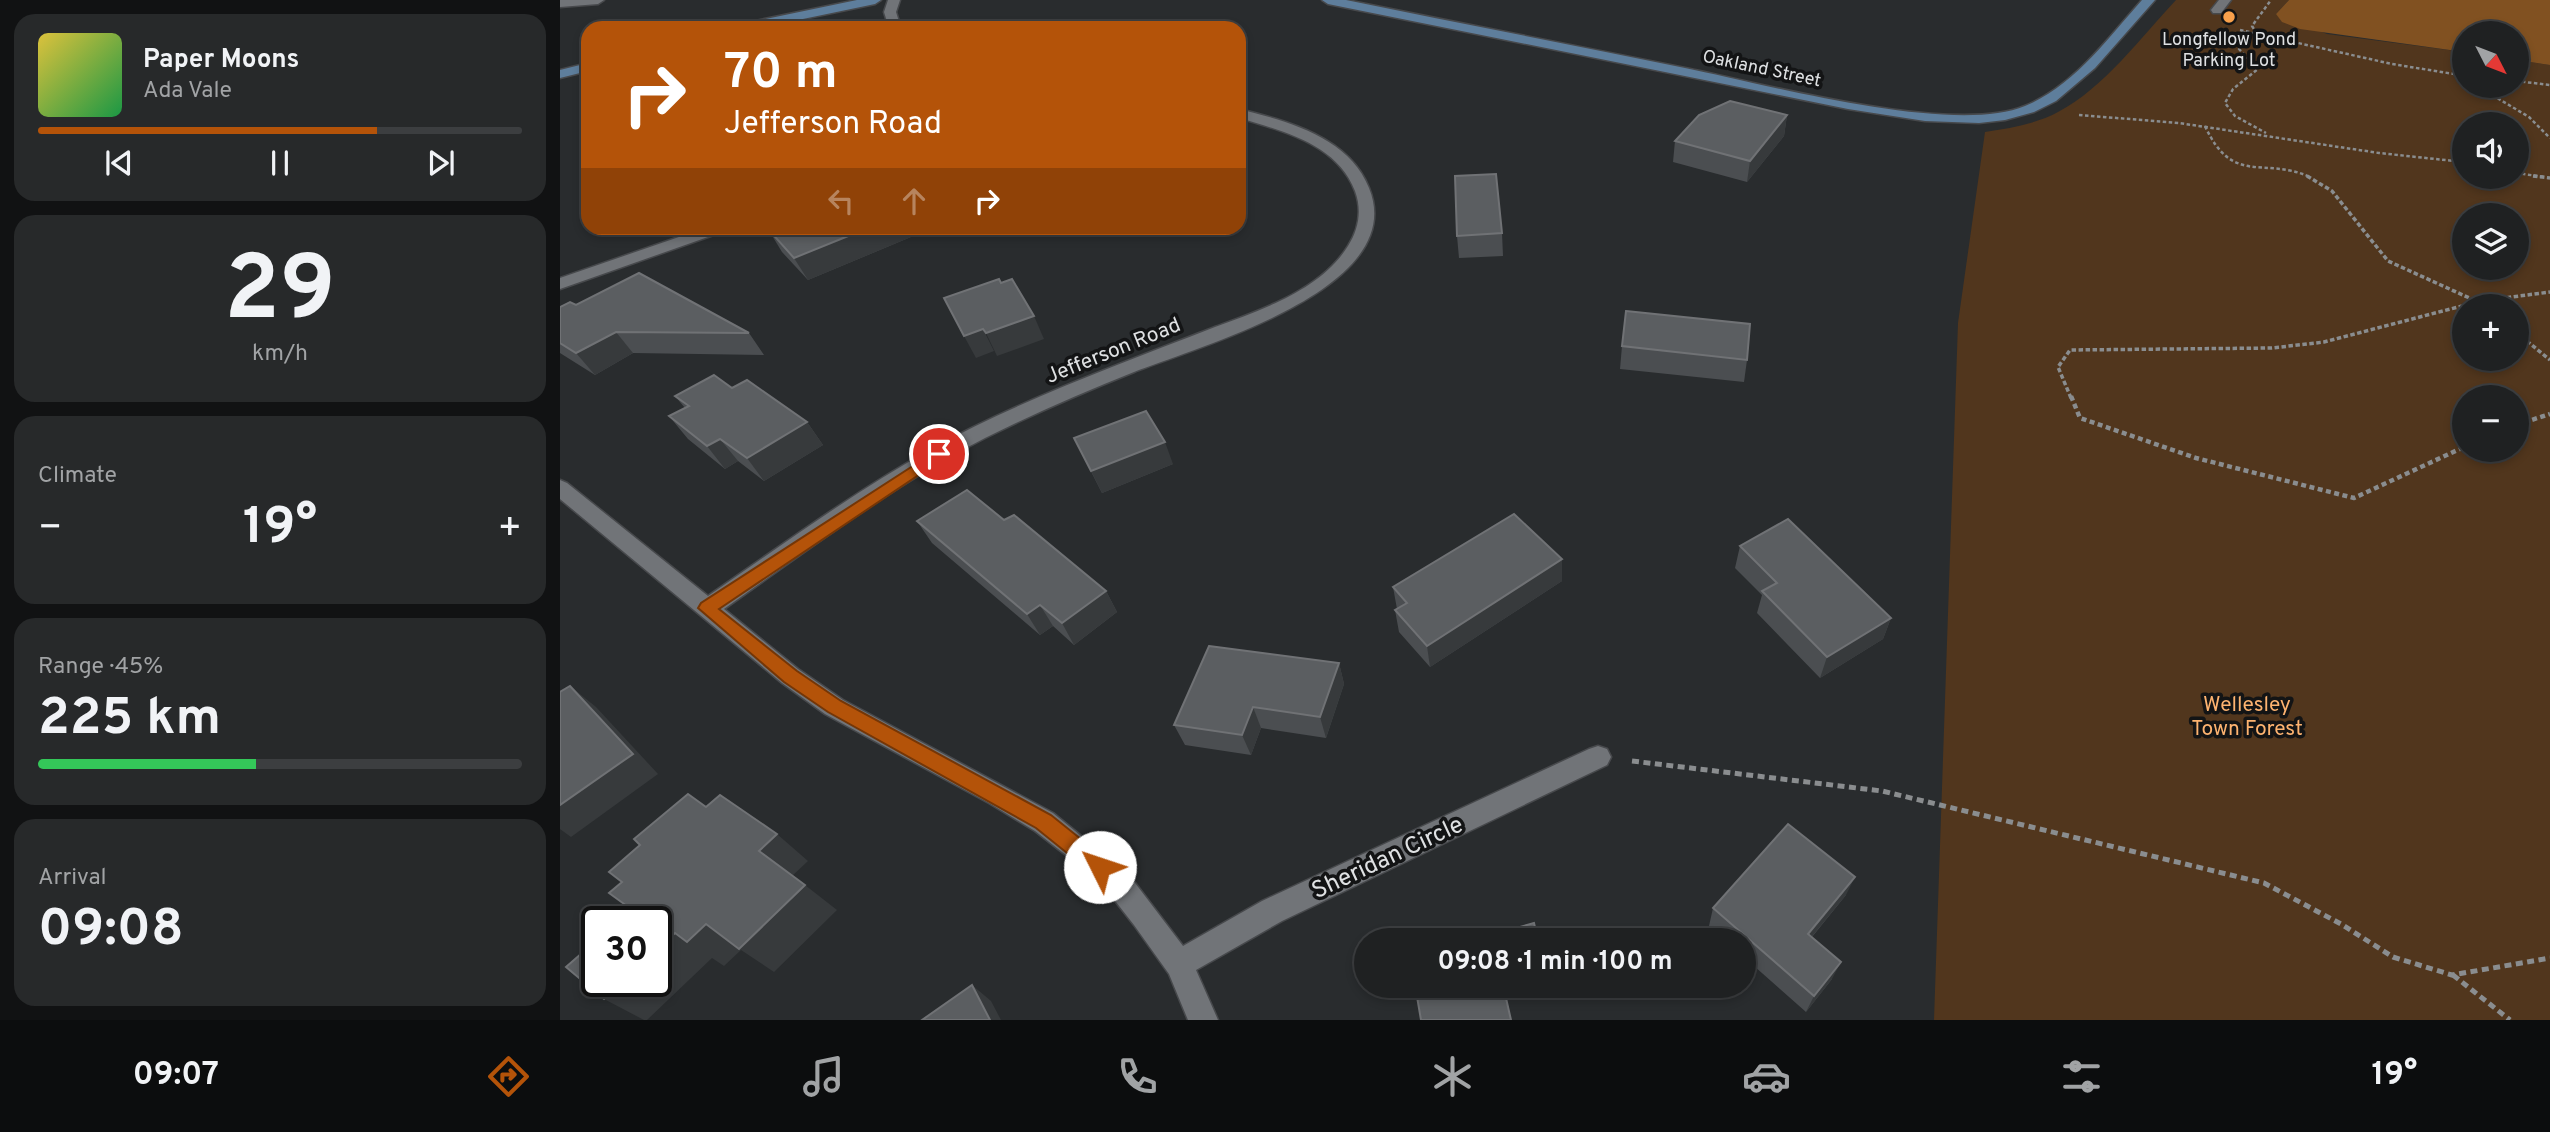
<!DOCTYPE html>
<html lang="en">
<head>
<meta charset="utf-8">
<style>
  :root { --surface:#1f2122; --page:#27292a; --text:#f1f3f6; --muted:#a1a3a5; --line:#3c3e40; --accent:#b45309 }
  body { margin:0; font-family:Overpass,sans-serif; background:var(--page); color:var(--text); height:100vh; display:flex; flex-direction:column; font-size:26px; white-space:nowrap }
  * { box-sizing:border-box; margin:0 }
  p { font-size:23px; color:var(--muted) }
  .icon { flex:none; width:38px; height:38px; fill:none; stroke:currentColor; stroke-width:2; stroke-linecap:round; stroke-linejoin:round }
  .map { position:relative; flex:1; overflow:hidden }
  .panel { display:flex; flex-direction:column; gap:14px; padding:14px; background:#111213; width:560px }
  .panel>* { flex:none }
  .guide { position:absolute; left:21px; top:21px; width:665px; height:214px; border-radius:21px; box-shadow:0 4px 10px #0003,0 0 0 2px var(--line); background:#b45309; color:#fff; overflow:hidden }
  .needle { width:46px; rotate:132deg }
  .fabs { position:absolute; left:1892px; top:21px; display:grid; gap:14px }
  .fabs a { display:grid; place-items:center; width:77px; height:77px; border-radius:50%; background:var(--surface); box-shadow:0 4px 10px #0003,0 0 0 2px var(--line); font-size:35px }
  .speed { position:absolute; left:21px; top:906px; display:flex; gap:14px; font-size:35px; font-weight:700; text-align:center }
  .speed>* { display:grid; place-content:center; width:91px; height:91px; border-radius:50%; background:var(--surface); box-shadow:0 4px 10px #0003,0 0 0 2px var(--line); line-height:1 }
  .speed .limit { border:4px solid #111; border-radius:10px; background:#fff; color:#111 }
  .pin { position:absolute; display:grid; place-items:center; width:60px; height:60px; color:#fff; margin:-30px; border:4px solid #fff; border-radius:50%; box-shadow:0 2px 7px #0007 }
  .me { position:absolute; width:77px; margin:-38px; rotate:311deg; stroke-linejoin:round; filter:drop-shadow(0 0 5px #0008) }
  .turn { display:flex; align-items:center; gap:24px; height:147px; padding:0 28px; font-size:32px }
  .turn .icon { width:91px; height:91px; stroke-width:2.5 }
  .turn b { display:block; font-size:49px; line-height:60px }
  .lanes { display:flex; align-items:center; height:66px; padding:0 28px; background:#0003; justify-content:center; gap:35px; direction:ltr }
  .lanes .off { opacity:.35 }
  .big { font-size:52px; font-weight:700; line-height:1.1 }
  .panel .card { flex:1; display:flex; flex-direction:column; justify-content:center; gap:10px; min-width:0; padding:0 24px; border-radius:21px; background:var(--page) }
  .panel .dial { align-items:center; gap:0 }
  .dial b { font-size:91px; line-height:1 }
  .song { display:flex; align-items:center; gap:21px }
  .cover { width:84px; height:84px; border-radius:10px; background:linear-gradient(135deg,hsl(50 70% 55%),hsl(140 70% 35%)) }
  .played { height:7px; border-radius:4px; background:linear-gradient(90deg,var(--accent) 70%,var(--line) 70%) }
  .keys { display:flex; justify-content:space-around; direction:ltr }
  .heat { display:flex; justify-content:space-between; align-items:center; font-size:38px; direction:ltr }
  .charge { height:10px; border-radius:5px; background:linear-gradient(90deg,#34c759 45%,var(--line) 0) }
  .trip { position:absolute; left:794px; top:928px; width:402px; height:70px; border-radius:35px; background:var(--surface); box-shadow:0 4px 10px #0003,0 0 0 2px var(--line); font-weight:700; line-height:70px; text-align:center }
  .menu { display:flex; height:112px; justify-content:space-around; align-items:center; background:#0c0d0e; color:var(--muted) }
  .menu .icon { width:49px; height:49px }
  .menu .current { color:var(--accent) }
  .menu b { font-size:32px; color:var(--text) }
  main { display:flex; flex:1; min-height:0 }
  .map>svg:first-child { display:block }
  .green { fill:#51361d; fill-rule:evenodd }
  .water { fill:#815121 }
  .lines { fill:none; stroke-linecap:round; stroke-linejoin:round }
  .lane-casing { stroke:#47494c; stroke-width:3 }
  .street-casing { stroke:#47494c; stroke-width:3 }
  .secondary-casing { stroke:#47494c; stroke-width:3 }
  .path-far3 { stroke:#8a8d8f; stroke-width:2.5; stroke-dasharray:3.5 2.5; stroke-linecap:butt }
  .path-far2 { stroke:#8a8d8f; stroke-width:3.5; stroke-dasharray:4.5 2.5; stroke-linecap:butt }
  .path-far1 { stroke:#8a8d8f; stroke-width:4.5; stroke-dasharray:5 3.5; stroke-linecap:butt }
  .path { stroke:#8a8d8f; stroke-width:5; stroke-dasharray:7 4.5; stroke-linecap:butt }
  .lane { fill:#717478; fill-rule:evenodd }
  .street { fill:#717478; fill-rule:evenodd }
  .secondary { fill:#5e7e9c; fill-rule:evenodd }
  .wall { fill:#4b4e51 }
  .shaded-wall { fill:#373a3c }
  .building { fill:#5b5e61; stroke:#707275; stroke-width:2 }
  .route { fill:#b45309; stroke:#753606; stroke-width:2 }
  .poi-dot { fill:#f8a04b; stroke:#131415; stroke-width:2.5 }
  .labels { text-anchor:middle; stroke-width:7; stroke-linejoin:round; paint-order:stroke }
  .far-poi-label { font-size:18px; fill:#dfe1e3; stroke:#131415 }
  .far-street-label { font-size:18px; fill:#dfe1e3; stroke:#131415 }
  .street-label { font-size:21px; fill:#dfe1e3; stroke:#131415 }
  .park-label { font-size:21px; fill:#fdb370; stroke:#131415 }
  .near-street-label { font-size:24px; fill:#dfe1e3; stroke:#131415 }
</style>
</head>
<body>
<main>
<section class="panel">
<div class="card">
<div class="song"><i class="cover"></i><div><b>Paper Moons</b><p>Ada Vale</p></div></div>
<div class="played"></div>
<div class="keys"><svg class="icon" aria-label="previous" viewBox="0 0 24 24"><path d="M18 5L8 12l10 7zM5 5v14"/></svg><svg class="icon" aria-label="pause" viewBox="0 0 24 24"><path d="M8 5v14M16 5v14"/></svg><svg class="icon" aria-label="next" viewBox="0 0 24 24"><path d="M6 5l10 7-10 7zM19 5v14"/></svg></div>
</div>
<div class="card dial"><b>29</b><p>km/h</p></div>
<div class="card"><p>Climate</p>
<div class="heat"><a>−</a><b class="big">19°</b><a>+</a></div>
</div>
<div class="card"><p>Range · 45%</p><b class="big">225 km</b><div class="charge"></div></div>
<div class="card"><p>Arrival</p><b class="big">09:08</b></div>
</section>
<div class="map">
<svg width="1990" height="1020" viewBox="0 0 1990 1020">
  <rect width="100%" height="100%" fill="#292c2e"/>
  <!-- green -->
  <path class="green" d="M1616,0H1729L1716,14L1767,34L1904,52V86H1956L1957,60L1990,65V1020H1374L1398,323L1425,132C1450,128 1476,124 1498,112C1543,89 1582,36 1616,0ZM1904,124H1956V177H1904ZM1904,215H1956V268H1904ZM1904,306H1956V359H1904ZM1904,397H1956V450H1904Z"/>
  <!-- water -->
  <polygon class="water" points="1729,0 1990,0 1990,65 1957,60 1956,33 1904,33 1904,52 1740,29 1722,22 1716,14"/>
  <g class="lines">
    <defs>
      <polygon id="lane" points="1659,0 1671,0 1661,13 1653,13 1651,10"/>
      <g id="street">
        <polygon points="0,0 44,0 38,4 0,7"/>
        <polygon points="328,0 340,0 336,12 341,28 329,28 324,12"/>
        <path d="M679,109C727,121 789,137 809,188C850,289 639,346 574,372C524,392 473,414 425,438C332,486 249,549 164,609L238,669L283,700L493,813L569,875L623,946L702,901L1029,749L1038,746L1047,749L1051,757L1047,765L722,921L636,970L658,1020H628L609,974L574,925L549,893L511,859L475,831L429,803L265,714L222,683L0,499V480L7,483L148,596C222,545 294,492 373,448C463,399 560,364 655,327C701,310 761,290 788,246C799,229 802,210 795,191C777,144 723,131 679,118Z"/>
        <polygon points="145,228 167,228 165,231 0,289 0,278"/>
      </g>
      <g id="secondary">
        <polygon points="297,0 321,0 315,4 199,28 175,28 181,24"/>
        <path d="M762,0H786C899,23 1012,45 1125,68C1205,84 1393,136 1465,106C1514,86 1548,38 1582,0H1595L1535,68L1496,101L1474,112L1445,120L1419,123L1365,121L1288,109L768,4Z"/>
        <polygon points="28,63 28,71 0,78 0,70"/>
      </g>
    </defs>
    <!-- lane casing -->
    <use href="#lane" class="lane-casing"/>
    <!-- street casing -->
    <use href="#street" class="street-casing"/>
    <!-- secondary casing -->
    <use href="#secondary" class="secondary-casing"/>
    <!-- path-far3 -->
    <g class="path-far3">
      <polyline points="1680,30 1832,64 1894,74 1904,79"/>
      <polyline points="1684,31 1679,49 1698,69 1673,89 1665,103 1675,116 1706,133"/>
      <polyline points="1697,34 1692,26 1711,0"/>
      <polyline points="1956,81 1990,85"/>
      <polyline points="1917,86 1969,117 1990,138"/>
      <polyline points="1519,115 1619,123 1819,153 1904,162"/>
      <path d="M1645,126C1673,187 1704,156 1750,177"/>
      <polyline points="1956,173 1985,177"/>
    </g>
    <!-- path-far2 -->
    <g class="path-far2">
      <polyline points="1747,176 1772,191 1828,261 1927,306"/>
      <polyline points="1973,176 1990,178"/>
      <polyline points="1956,332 1990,360"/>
      <polyline points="1511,398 1498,367 1510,350 1712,348 1764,342 1921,301 1990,292"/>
    </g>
    <!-- path-far1 -->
    <g class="path-far1">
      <polyline points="1511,396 1520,418 1636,458 1794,498 1904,447"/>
      <polyline points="1956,425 1990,414"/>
    </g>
    <!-- path -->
    <g class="path">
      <polyline points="1072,761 1322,791 1704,883 1781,924 1833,957 1892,975 1990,958"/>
      <polyline points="1893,975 1950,1020"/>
    </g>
    <!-- lane -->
    <use href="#lane" class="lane"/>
    <!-- street -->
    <use href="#street" class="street"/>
    <!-- secondary -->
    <use href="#secondary" class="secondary"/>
  </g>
  <!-- wall -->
  <g class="wall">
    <polygon points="1227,115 1224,136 1187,182 1113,162 1115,141"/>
    <polygon points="208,229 370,229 248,280 222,252"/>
    <polygon points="942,233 943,256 899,258 897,236"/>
    <polygon points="16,305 189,333 204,355 73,353 35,375 0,353 0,307"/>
    <polygon points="1062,346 1187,360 1184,382 1060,369"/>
    <polygon points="172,388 247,422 263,445 204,481 178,461 165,469 128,439 109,416 125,408 115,396"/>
    <polygon points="514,438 613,464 542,493"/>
    <polygon points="444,520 546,591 557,612 514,645 493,626 480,635 372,543 357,521"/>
    <polygon points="1180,546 1331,618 1323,639 1260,678 1197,613 1202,595 1175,568"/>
    <polygon points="1002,559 1002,581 870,667 839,632 835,610 837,609 833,587"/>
    <polygon points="779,663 784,684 766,738 701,728 691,755 625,745 614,725"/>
    <polygon points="1286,895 1252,937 1272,979 1246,1012 1185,958 1185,940 1164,940 1149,926 1153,908"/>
  </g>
  <!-- shaded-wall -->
  <g class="shaded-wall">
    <polygon points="1227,115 1224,136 1187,182 1190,161"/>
    <polygon points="308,228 370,228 370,229 248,280 234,258"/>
    <polygon points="474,316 484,339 437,356 426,333"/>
    <polygon points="423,329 434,351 416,358 404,336"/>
    <polygon points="56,332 73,353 35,375 16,353"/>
    <polygon points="247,422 263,445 204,481 187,458"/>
    <polygon points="160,439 178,461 165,469 147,446"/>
    <polygon points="605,442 613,464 542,493 531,471"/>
    <polygon points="1002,559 1002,581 870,667 867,646"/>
    <polygon points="546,591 557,612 514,645 502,623"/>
    <polygon points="480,605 493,626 480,635 467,614"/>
    <polygon points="1331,618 1323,639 1260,678 1267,657"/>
    <polygon points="779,663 784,684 766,738 760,717"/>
    <polygon points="10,686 36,707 98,774 11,837 0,829 0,805"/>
    <polygon points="693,707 701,728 691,755 682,735"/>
    <polygon points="217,834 248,861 231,877 199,851"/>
    <polygon points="1295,877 1286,895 1240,951 1248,934"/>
    <polygon points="245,885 277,910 214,972 181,950 164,966 152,958 87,1020 84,1020 44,999 63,982 96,982 96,951 115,933 146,924"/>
    <polygon points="1281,962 1272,979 1246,1012 1254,996"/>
    <polygon points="412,985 431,1001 441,1020 430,1020"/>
    <polygon points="942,985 962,985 943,991"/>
  </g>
  <!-- building -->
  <g class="building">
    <polygon points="1170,101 1227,115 1190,161 1115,141 1139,115"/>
    <polygon points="936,174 942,233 897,236 895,176"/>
    <polygon points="213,228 308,228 234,258 208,229"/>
    <polygon points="79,273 189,333 56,332 16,353 0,343 0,307 10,302 16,305"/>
    <polygon points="439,279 441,283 452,279 474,316 426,333 423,329 404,336 384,298"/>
    <polygon points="1066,311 1190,324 1187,360 1062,346"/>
    <polygon points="154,375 172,388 187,380 247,422 187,458 160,439 147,446 109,416 129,406 115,396"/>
    <polygon points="586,411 605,442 531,471 514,438"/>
    <polygon points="407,490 444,520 454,515 546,591 502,623 480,605 467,614 357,521"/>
    <polygon points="954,514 1002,559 867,646 835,610 847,603 833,587"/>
    <polygon points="1228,519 1331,618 1267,657 1202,591 1217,583 1180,546"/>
    <polygon points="649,646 779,663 760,717 693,707 682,735 614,725"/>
    <polygon points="10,686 73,754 0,805 0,692"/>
    <polygon points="128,794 146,807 160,795 217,834 199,851 245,885 179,949 146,924 127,942 115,933 96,951 96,922 56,922 71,909 49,893 62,882 49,872 80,845 74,839"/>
    <polygon points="1228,824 1295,877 1248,934 1281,962 1254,996 1153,908"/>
    <polygon points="974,923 978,940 914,940"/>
    <polygon points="37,940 37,982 63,982 44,999 6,967"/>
    <polygon points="412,985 430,1020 362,1020"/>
    <polygon points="855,985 943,985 951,1020 861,1020"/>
  </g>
  <!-- route -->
  <polygon class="route" points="379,449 384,451 387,454 384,458 159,609 237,671 281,701 491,815 547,860 550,867 547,874 540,877 533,874 476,828 268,712 224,682 138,608 141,603"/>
  <!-- markers -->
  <circle class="poi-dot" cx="1669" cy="17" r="7"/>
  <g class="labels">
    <!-- far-poi labels -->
    <g class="far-poi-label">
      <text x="1669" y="45">Longfellow Pond<tspan x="1669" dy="21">Parking Lot</tspan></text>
    </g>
    <!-- far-street labels -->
    <g class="far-street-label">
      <text transform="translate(1202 68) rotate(12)" y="6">Oakland Street</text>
    </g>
    <!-- street labels -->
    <g class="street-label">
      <text transform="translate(553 350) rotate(-22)" y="7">Jefferson Road</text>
    </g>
    <!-- park labels -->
    <g class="park-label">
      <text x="1687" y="711">Wellesley<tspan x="1687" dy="24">Town Forest</tspan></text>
    </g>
    <!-- near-street labels -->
    <g class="near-street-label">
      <text transform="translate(827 857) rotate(-25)" y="8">Sheridan Circle</text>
    </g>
  </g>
</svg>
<div class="fabs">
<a><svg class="needle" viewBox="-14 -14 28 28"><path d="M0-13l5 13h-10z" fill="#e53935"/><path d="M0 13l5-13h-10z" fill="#a1a3a5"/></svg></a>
<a><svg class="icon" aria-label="sound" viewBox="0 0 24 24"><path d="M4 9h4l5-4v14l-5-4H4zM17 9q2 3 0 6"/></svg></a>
<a><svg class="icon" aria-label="layers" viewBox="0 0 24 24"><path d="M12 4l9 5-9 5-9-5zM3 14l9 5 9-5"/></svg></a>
<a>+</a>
<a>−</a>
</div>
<div class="speed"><div class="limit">30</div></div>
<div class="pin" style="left:379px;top:454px;background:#d93025"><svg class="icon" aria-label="arrive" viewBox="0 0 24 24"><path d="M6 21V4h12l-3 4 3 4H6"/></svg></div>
<svg class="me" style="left:540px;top:867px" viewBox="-20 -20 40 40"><circle r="19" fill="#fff"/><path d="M0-13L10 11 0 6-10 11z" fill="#b45309"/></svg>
<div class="trip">09:08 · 1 min · 100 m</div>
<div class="guide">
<div class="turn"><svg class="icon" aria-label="right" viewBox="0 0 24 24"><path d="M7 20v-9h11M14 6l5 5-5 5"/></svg><div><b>70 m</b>Jefferson Road</div></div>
<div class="lanes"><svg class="icon off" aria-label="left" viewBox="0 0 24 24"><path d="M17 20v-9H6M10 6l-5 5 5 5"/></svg><svg class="icon off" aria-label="ahead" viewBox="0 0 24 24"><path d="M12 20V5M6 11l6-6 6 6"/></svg><svg class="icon" aria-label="right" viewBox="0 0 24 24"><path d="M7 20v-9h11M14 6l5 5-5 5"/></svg></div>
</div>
</div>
</main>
<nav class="menu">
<b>09:07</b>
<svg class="icon current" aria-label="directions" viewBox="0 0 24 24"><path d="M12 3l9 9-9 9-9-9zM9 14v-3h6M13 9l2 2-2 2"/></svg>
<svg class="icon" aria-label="music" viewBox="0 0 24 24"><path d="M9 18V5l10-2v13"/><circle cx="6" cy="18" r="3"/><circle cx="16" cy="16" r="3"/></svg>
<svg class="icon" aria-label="phone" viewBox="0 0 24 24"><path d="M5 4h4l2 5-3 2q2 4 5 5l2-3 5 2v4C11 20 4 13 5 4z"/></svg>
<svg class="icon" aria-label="climate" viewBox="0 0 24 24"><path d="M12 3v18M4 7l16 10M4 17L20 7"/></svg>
<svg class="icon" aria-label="car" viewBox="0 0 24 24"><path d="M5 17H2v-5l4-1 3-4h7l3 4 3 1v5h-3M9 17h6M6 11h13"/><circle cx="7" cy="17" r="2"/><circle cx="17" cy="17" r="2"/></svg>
<svg class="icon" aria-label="filters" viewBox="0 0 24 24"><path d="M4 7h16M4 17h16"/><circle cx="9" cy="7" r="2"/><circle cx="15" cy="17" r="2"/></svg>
<b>19°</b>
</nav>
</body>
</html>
